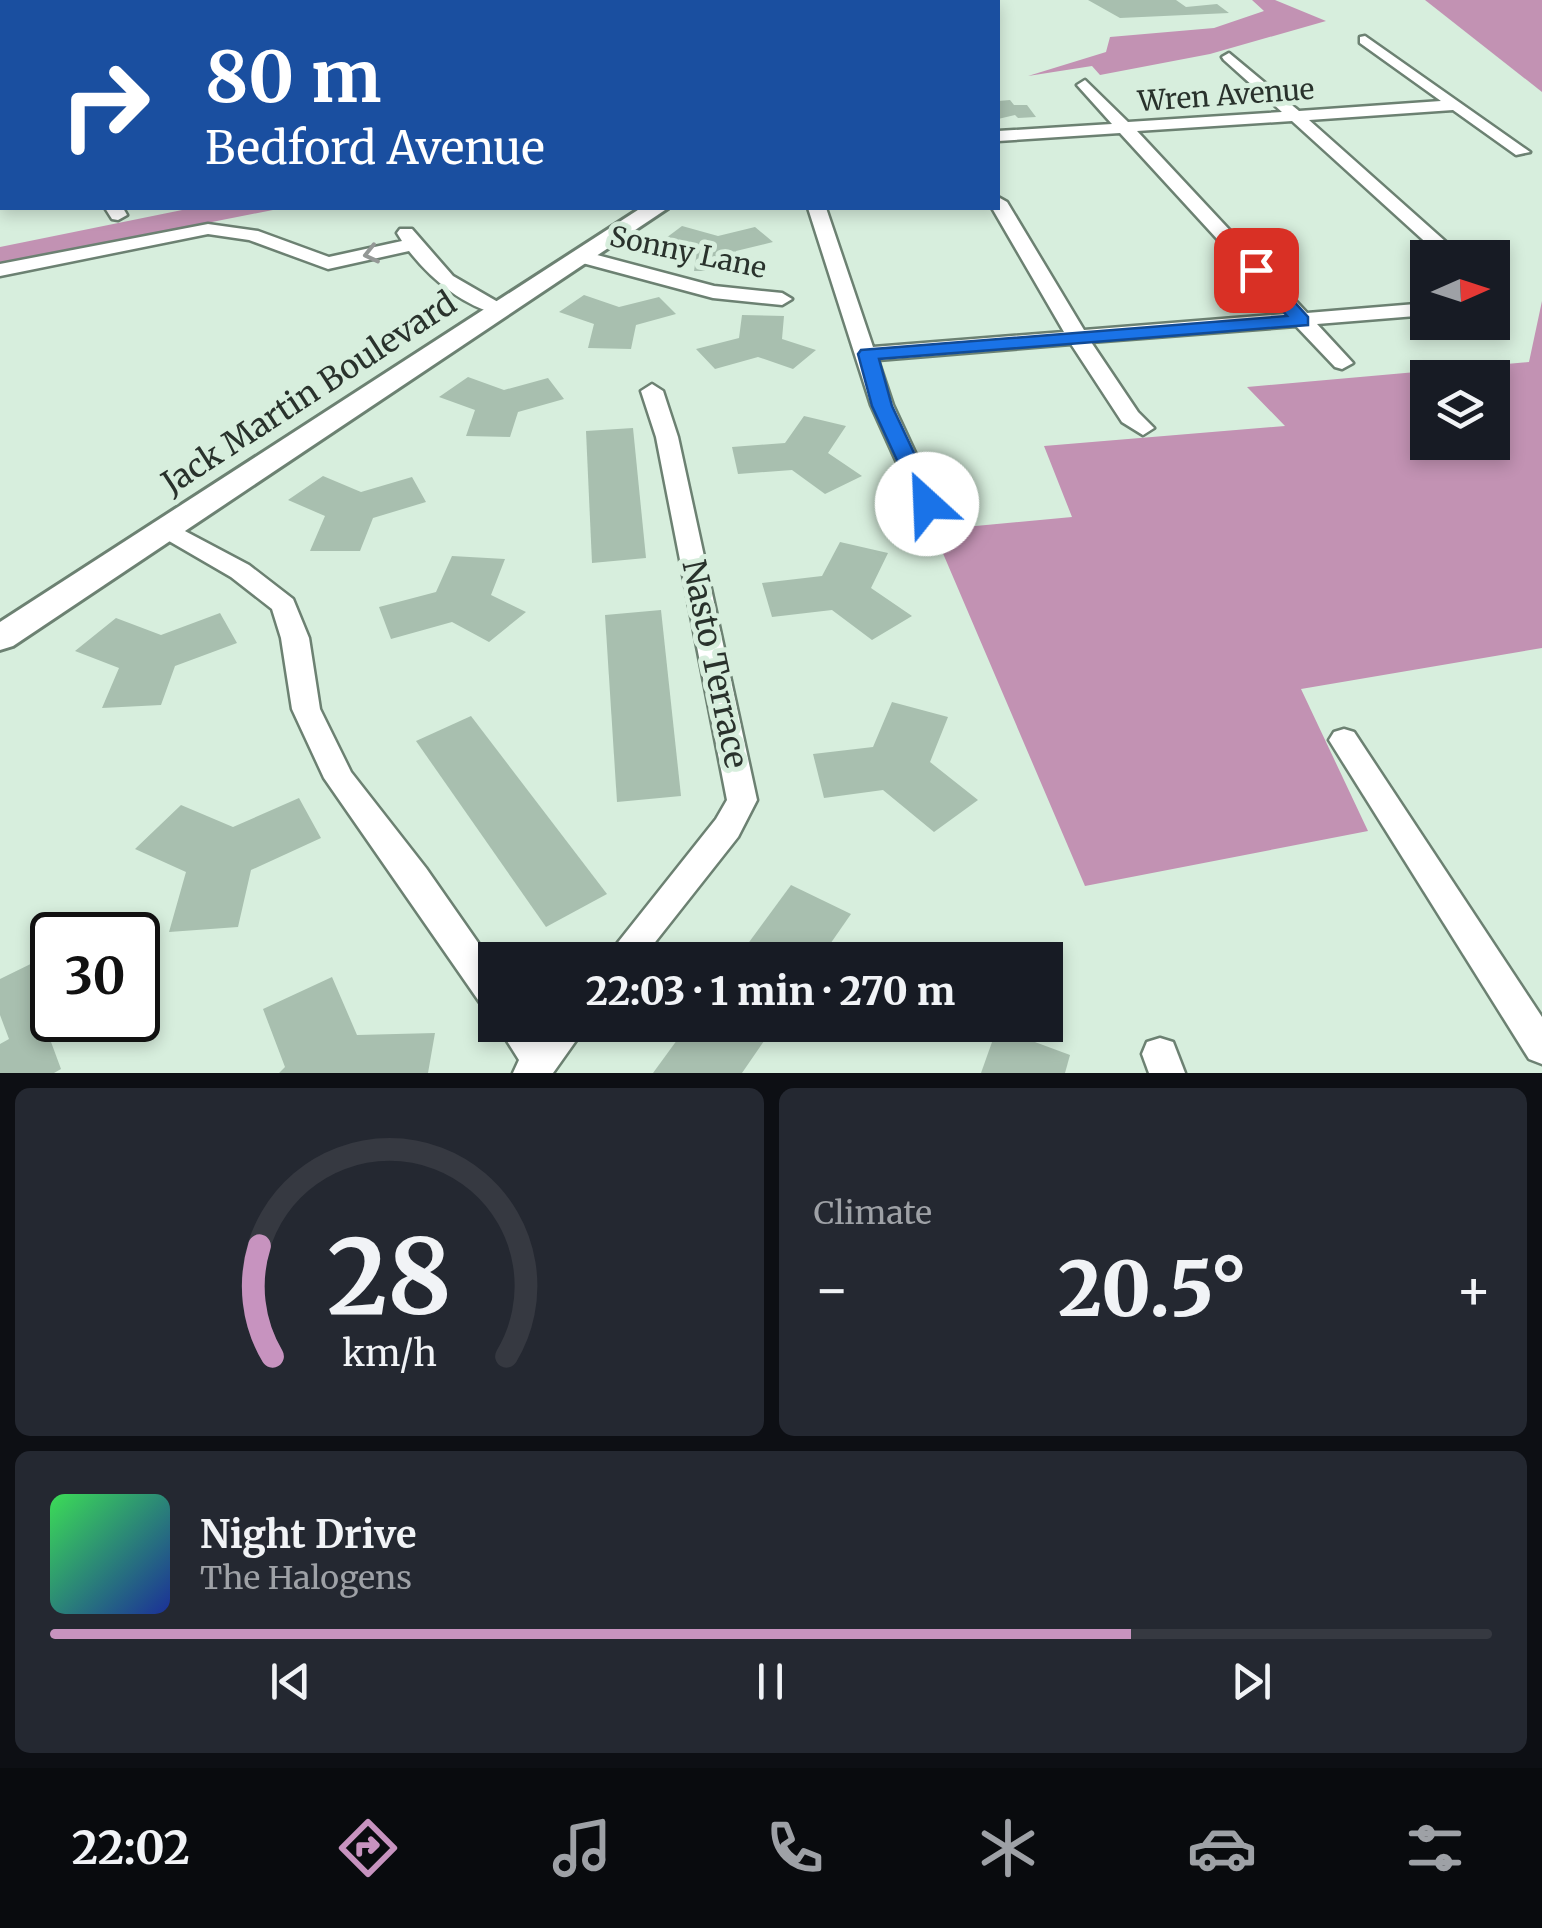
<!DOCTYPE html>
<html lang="en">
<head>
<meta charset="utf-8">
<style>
  :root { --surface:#171b24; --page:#242831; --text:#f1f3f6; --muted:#9ea1a6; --line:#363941; --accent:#c793bf }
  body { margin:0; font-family:Merriweather,serif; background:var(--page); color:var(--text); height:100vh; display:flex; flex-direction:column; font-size:38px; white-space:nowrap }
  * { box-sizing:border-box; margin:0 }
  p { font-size:32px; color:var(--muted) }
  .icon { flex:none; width:55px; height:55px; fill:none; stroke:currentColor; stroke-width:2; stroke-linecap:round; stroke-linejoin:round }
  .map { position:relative; height:1073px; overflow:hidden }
  .drawer { display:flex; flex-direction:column; gap:15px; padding:15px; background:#0d0f14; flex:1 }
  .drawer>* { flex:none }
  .hud { position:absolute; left:0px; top:0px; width:1000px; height:210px; box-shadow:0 5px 15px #0003; background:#1a4fa0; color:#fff; overflow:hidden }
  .needle { width:65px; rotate:87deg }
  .tools { position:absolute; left:1410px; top:240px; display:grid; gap:20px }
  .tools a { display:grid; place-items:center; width:100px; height:100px; border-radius:0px; background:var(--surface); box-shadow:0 5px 15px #0003; font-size:50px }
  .speed { position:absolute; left:30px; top:912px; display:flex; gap:20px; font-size:50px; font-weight:700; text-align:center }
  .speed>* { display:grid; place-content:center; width:130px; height:130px; border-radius:50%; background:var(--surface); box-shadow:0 5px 15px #0003; line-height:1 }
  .speed .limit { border:5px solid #111; border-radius:15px; background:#fff; color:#111 }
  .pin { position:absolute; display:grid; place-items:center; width:85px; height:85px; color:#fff; margin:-42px; border-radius:20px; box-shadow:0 5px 15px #0006 }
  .me { position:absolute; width:110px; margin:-55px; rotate:335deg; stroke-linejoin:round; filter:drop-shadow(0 0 8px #0008) }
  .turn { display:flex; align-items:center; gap:35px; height:210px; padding:0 40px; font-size:45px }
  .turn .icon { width:130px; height:130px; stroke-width:2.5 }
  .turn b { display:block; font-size:70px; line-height:85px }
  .big { font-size:75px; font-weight:800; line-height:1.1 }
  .drawer .tile { flex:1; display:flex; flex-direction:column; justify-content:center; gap:15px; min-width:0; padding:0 35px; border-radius:15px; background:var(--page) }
  .drawer .dial { align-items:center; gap:0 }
  .dial svg { height:260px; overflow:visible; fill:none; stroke:var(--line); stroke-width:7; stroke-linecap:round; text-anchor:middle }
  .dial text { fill:var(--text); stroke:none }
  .song { display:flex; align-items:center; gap:30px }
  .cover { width:120px; height:120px; border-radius:15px; background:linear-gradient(135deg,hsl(130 70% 55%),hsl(230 70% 35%)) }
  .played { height:10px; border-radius:5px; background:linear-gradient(90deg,var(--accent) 75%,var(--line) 75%) }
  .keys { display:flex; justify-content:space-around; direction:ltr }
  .heat { display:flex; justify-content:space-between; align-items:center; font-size:55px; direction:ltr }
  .drawer .tiles { flex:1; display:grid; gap:15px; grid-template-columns:1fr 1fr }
  .tile:last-child { grid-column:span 2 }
  .trip { position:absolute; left:478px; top:942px; width:585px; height:100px; border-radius:0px; background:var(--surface); box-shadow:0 5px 15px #0003; font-weight:800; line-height:100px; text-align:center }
  .menu { display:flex; height:160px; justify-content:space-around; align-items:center; background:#090b0e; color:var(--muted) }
  .menu .icon { width:70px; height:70px }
  .menu .selected { color:var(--accent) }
  .menu b { font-size:45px; color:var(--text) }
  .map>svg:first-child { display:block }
  .forest { fill:#c292b3; fill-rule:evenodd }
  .building { fill:#a8bfaf }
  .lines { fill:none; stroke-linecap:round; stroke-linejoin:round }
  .minor-casing { stroke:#6c8172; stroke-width:5 }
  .tertiary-casing { stroke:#6c8172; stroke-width:6 }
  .minor { fill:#fff; fill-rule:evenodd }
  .tertiary { fill:#fff; fill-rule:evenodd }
  .oneway { stroke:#949896 }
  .route { fill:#1a73e8; stroke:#114b97; stroke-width:2.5 }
  .labels { text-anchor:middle; stroke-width:10; stroke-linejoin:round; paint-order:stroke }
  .far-street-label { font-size:28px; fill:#29322c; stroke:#d7eedd }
  .street-label { font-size:32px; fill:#29322c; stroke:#d7eedd }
</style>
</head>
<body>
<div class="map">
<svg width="1542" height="1073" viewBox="0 0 1542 1073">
  <rect width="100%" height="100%" fill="#d7eedd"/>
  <!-- forest -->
  <g class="forest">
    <polygon points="1252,0 1275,0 1326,21 1210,54 1100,75 1092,66 1028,76 1106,52 1110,37 1214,28 1264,11"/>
    <polygon points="1425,0 1542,0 1542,92"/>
    <polygon points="192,208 283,208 0,264 0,247"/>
    <path d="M1542,301V648L1301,689L1368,831L1085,886L933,530L1072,517L1044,446L1285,426L1247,387L1529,362ZM1428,378H1492V442H1428Z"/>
  </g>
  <!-- building -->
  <g class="building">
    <polygon points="1088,0 1176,0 1186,7 1217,4 1229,13 1120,18"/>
    <polygon points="1010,100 1014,105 1027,105 1036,117 1018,118 1015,115 998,119 998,101"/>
    <polygon points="682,226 718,236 755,227 773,242 736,251 734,271 694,271 697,251 662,241"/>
    <polygon points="584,295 619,307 659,297 676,314 636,325 631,349 588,348 594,324 559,312"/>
    <polygon points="742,315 784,316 782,339 816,350 793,369 758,357 715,369 696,349 739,338"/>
    <polygon points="468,377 504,390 548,378 564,399 518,412 510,437 466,436 475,410 439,397"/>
    <polygon points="804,416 846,426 828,453 862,476 825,494 792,470 738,474 732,447 785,443"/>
    <polygon points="633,428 646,558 592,563 586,431"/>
    <polygon points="323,476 361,492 412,477 426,502 373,518 360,551 310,551 325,516 288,500"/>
    <polygon points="840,542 888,553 871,588 912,616 872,640 832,610 772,617 762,583 822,576"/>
    <polygon points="452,556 505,559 491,595 526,612 489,642 452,622 391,639 379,607 436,592"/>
    <polygon points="661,610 681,796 617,802 605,615"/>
    <polygon points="220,613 237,643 175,666 161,705 102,708 119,668 75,651 116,618 161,635"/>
    <polygon points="892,702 948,717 930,762 978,800 934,832 883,790 824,798 813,754 873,747"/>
    <polygon points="471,716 607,894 546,927 416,741"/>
    <polygon points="299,798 321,838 251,870 238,927 169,932 186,872 135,849 181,805 233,827"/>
    <polygon points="791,885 851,914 819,960 736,960"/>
    <polygon points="51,954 52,1019 44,1023 61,1069 54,1073 0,1073 0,1044 9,1039 0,1015 0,979"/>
    <polygon points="332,977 357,1035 435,1033 428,1073 279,1073 285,1067 263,1009"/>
    <polygon points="688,1025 775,1025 742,1073 653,1073"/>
    <polygon points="997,1028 1070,1055 1065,1073 981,1073"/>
  </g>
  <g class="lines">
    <defs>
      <g id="minor">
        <polygon points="16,0 30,0 31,2 18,2"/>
        <polygon points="1365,36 1530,152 1516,155 1453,110 1309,120 1464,258 1443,258 1292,121 1137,131 1307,313 1428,303 1428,315 1317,324 1353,363 1342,369 1335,367 1296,326 1091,342 1138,412 1154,428 1143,435 1122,422 1071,344 878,360 893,405 939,504 936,509 918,509 871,405 808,208 826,208 873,347 1064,332 992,208 998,208 998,197 1007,202 1084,330 1286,314 1120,133 998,141 998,131 1112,124 1077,85 1085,80 1128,122 1282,112 1224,60 1222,57 1229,53 1299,111 1441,101 1360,43 1360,37"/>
        <rect x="0" y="72" width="2" height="8"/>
        <rect x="0" y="194" width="2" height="10"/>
        <polygon points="105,208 123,208 127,215 118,220 112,219"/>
        <path d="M208,224L258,231L329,257L402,241L397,233L400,229H412L453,276L510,309L500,315C462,305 433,281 409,251L328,269L249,240L208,234L0,276V264Z"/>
        <polygon points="582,251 714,286 782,293 792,299 782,305 713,298 575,261 575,253"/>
        <polygon points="652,384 663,391 678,437 757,800 738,837 641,960 604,960 716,819 727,800 656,437 641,391"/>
        <polygon points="166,521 249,565 293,599 309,638 320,709 351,772 426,868 495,967 495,1011 483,1007 324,778 292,709 281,638 272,609 231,577 157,534 154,529 157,524"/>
        <polygon points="1344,729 1354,732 1542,1017 1542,1064 1529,1059 1334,748 1329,740 1334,732"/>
        <polygon points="497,1025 536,1025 541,1032 547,1025 587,1025 553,1073 513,1073 519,1060"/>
        <polygon points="1160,1038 1173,1042 1185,1073 1149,1073 1142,1054 1147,1042"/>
      </g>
      <polygon id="tertiary" points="641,208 668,208 13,646 0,650 0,622"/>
    </defs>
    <!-- minor casing -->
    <use href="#minor" class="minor-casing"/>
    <!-- tertiary casing -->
    <use href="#tertiary" class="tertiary-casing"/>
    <!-- minor -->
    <use href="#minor" class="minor"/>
    <!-- tertiary -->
    <use href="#tertiary" class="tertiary"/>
  </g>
  <!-- one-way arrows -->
  <defs><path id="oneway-chevron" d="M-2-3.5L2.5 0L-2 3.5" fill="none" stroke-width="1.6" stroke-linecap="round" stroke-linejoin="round" transform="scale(2.5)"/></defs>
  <use class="oneway" href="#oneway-chevron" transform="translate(371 254) rotate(167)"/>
  <!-- route -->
  <polygon class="route" points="1256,265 1263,267 1308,317 1308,325 879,359 892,406 938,504 927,510 919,508 872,406 858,354 861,350 1287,316 1248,270"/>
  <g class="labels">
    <!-- far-street labels -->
    <g class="far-street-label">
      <text transform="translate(1226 95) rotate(-4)" y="10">Wren Avenue</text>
      <text transform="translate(688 252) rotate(12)" y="10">Sonny Lane</text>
    </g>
    <!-- street labels -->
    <g class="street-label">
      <text transform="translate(309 393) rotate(-33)" y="11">Jack Martin Boulevard</text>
      <text transform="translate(715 664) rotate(78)" y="11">Nasto Terrace</text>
    </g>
  </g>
</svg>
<div class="tools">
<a><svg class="needle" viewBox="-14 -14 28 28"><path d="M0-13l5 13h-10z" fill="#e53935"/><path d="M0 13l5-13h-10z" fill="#9ea1a6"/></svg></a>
<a><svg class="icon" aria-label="layers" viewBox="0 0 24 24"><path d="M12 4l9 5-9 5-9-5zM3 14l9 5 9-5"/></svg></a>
</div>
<div class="speed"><div class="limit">30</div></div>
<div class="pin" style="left:1256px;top:270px;background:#d93025"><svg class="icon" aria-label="arrive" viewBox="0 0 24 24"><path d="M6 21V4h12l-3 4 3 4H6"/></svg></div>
<svg class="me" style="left:927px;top:504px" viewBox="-20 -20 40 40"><circle r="19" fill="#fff"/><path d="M0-13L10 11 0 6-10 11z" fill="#1a73e8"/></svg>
<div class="trip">22:03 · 1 min · 270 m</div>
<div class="hud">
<div class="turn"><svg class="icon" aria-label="right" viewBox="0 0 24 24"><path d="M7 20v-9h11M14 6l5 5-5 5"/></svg><div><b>80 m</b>Bedford Avenue</div></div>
</div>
</div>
<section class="drawer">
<div class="tiles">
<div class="tile dial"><svg viewBox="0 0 100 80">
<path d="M14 69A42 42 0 1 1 86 69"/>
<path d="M14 69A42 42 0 0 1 10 35" stroke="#c793bf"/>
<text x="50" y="56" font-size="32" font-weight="700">28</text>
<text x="50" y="72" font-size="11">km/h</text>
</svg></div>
<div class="tile"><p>Climate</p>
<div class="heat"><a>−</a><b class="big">20.5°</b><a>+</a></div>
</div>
<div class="tile">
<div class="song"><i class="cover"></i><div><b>Night Drive</b><p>The Halogens</p></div></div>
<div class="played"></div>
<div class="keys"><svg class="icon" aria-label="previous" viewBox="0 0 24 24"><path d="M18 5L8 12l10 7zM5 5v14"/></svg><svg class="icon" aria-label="pause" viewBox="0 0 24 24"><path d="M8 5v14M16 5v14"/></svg><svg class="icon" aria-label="next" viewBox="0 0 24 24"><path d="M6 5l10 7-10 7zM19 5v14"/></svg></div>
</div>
</div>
</section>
<nav class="menu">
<b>22:02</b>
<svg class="icon selected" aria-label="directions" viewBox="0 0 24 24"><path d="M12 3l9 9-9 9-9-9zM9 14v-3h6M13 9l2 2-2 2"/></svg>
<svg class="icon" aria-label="music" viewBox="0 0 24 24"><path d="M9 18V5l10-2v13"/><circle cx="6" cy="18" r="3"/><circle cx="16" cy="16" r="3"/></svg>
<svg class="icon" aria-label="phone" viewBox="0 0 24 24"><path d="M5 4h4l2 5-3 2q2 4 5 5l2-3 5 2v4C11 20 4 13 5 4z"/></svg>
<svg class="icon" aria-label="climate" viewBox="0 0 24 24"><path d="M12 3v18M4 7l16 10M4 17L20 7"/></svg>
<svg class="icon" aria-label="car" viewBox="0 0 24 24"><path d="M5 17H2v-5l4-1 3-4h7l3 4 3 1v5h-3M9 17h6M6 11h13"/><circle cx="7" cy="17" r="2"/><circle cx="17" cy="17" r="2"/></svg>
<svg class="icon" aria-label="filters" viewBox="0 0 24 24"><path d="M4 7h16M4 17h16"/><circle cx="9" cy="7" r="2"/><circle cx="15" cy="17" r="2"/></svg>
</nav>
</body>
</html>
